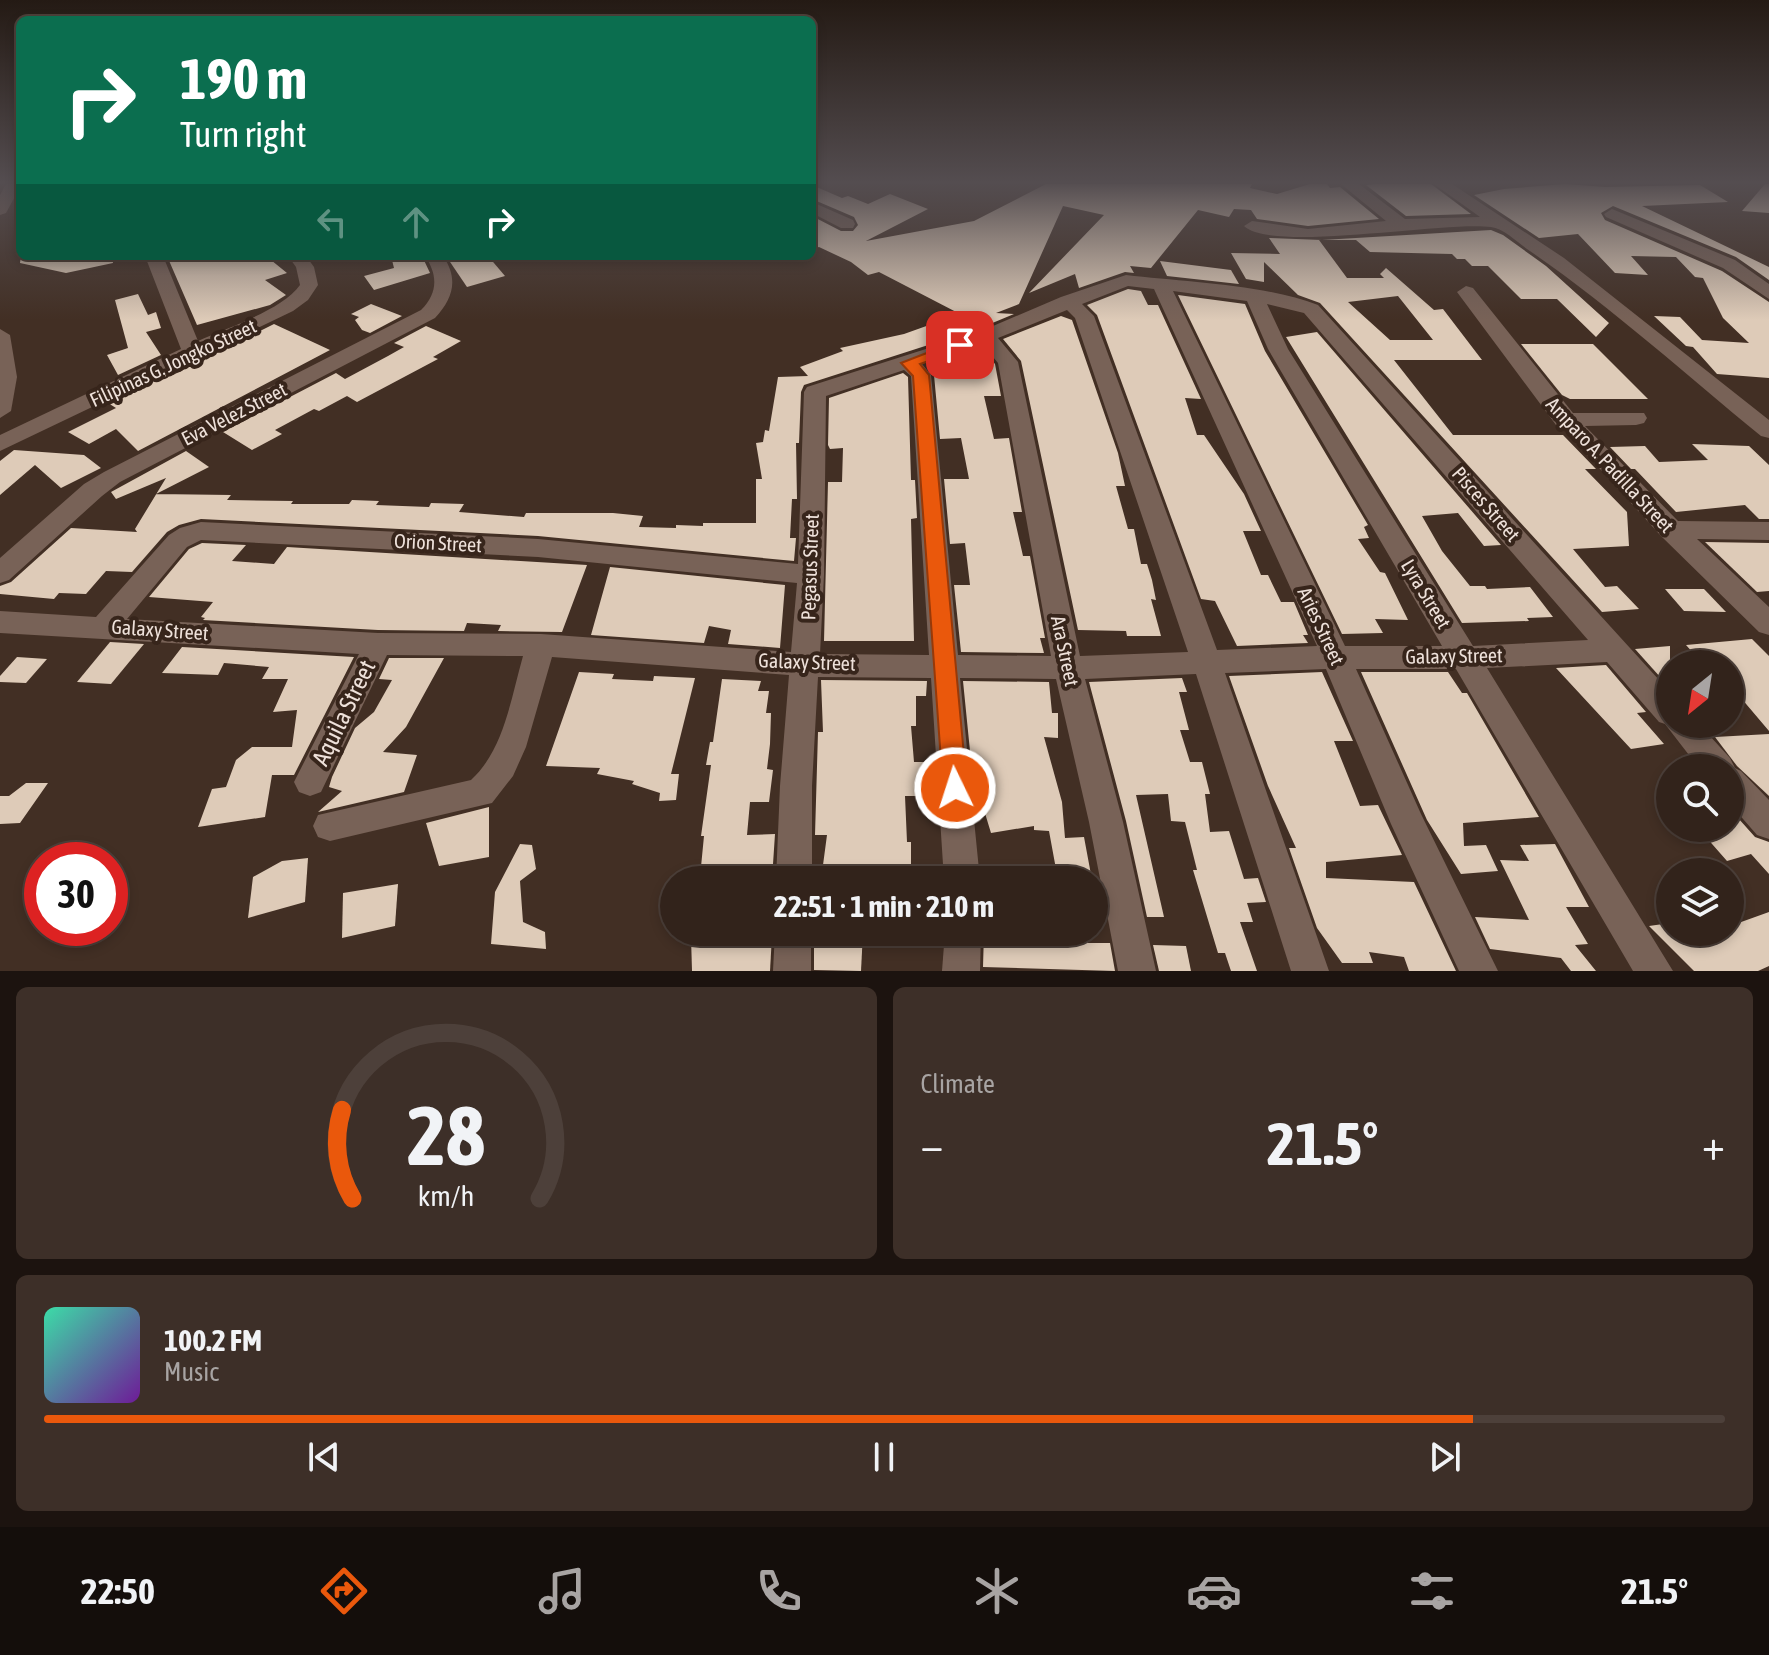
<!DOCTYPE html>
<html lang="en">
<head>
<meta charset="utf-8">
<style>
  :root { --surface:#32231b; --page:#3d2f28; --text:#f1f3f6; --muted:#a8a4a3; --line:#4d403a; --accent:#ea580c }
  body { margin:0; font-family:"Asap Condensed",sans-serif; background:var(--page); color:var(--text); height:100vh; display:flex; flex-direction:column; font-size:30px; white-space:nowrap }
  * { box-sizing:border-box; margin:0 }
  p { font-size:26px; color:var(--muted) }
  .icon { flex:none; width:44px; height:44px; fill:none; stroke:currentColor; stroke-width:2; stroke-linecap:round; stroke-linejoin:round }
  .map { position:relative; height:971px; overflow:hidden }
  .details { display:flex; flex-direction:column; gap:16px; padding:16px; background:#1c130f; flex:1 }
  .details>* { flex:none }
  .guide { position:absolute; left:16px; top:16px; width:800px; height:244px; border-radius:12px; box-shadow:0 4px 12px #0003,0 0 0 2px var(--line); background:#0b6e4f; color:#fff; overflow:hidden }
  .needle { width:52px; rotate:210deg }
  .controls { position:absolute; left:1656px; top:650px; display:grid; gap:16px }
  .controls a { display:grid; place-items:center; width:88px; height:88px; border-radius:50%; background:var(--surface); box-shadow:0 4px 12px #0003,0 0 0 2px var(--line); font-size:40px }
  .speed { position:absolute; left:24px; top:842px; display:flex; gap:16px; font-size:40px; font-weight:700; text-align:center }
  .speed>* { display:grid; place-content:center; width:104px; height:104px; border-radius:50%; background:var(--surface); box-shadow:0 4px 12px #0003,0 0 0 2px var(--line); line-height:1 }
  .speed .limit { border:12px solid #d22; background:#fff; color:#111 }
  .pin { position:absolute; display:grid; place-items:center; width:68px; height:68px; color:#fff; margin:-34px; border-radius:16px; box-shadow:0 4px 12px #0006 }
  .me { position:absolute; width:88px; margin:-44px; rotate:356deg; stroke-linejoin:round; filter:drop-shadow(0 0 6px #0008) }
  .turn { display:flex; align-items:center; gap:28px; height:168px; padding:0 32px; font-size:36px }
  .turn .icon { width:104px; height:104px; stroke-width:2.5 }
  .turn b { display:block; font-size:56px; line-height:68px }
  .lanes { display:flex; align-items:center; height:76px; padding:0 32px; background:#0003; justify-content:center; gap:40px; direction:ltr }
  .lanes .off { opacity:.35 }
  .big { font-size:60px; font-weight:700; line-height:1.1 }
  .details .widget { flex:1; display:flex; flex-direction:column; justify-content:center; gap:12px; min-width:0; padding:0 28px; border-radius:12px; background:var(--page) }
  .details .dial { align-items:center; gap:0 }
  .dial svg { height:208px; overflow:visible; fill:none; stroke:var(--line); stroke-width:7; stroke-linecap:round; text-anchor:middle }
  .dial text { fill:var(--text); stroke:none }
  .song { display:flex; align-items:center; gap:24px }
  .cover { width:96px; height:96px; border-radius:12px; background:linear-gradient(135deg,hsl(160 70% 55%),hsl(280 70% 35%)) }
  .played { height:8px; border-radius:4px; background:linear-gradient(90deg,var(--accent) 85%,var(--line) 85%) }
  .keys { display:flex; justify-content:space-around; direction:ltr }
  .heat { display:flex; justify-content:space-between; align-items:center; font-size:44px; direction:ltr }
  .details .tiles { flex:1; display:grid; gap:16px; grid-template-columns:1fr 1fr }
  .widget:last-child { grid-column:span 2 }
  .trip { position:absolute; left:660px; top:866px; width:448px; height:80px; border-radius:40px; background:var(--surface); box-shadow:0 4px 12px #0003,0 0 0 2px var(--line); font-weight:700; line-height:80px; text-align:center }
  .menu { display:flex; height:128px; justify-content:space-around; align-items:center; background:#140e0b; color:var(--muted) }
  .menu .icon { width:56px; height:56px }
  .menu .current { color:var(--accent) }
  .menu b { font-size:36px; color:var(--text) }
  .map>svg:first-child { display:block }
  .building { fill:#decbb8; fill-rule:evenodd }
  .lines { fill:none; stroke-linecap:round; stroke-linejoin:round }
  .minor { fill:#786257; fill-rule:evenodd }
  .route { fill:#ea580c; stroke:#983908; stroke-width:2 }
  .labels { text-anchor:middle; stroke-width:8; stroke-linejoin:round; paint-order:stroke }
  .street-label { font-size:20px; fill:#eee1da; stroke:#37251b }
  .near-street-label { font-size:24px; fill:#eee1da; stroke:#37251b }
</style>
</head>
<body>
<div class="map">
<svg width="1769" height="971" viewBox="0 0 1769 971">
  <rect width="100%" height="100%" fill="#422f24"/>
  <!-- building -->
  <g class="building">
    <polygon points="1046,184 1252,184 1250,188 1277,194 1310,184 1327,184 1330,188 1340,187 1379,219 1308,226 1257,219 1251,210 1234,209 1229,217 1198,210 1151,268 1130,266 1134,273 1125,272 1079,288 1075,274 1029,293 1104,215 1063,206 1019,304 996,313 1014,314 978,329 804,385 801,392 799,443 796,443 797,499 792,499 790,538 796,538 794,561 538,536 201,519 179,525 167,532 132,572 106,571 86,594 59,593 54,599 0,594 0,586 11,582 71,528 137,532 135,529 166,478 116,499 111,492 186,451 209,467 156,494 231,495 227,500 293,501 291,504 349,504 352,500 379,501 376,505 429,507 431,503 464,504 459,512 524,517 526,513 613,513 643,516 639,527 676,528 676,525 703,526 703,523 756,523 756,479 762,479 756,443 763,442 765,430 769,431 778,377 808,376 800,367 843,351 840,348 904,334 960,314 879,272 868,275 851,262 819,247 812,249 812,216 841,231 853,231 858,225 854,217 812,199 812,185 842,198 848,196 868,204 890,194 928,209 866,241 974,221"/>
    <polygon points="1376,184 1431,184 1471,214 1406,216 1366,185"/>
    <polygon points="1565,184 1605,187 1700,185 1728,202 1642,206 1769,267 1769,280 1736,257 1613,206 1601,213 1605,220 1722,271 1769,302 1769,378 1717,374 1693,347 1686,346 1654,316 1680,317 1702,340 1749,343 1723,318 1703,278 1695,277 1676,257 1631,256 1648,275 1615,273 1578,234 1539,238 1474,195 1504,189"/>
    <polygon points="1765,184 1769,184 1769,213 1742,211"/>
    <path d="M1491,230L1503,235L1546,266L1609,323L1596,337L1557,299H1521L1488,266H1472L1465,259H1457L1452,254L1370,252L1356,240H1319L1347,278H1384L1380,274L1386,268L1434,310L1443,309L1482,360H1394L1453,435H1563L1596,469H1585L1627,512L1629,546L1573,549L1605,587L1617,586L1639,609L1602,612L1320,303L1298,295L1264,262V282L1246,279L1231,253L1280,254L1269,238L1322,240ZM1398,296L1433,340H1390L1348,302Z"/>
    <polygon points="21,256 112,256 113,263 66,273 20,263"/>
    <polygon points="167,256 266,256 287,273 265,280 286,295 270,305 197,325"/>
    <polygon points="391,256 422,256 430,273 374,290 364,276 394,268"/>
    <polygon points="446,256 488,256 505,276 467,287"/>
    <polygon points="1160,261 1231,270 1239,284 1167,276"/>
    <polygon points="1128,289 1141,291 1148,305 1158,305 1201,399 1185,398 1197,435 1204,435 1244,494 1261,531 1243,531 1261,575 1268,575 1281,602 1294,602 1308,635 1303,635 1308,643 1237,646 1215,601 1201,599 1097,315 1087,305"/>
    <polygon points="138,294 148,315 156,312 161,328 146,332 161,355 118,375 107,355 128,348 115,300"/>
    <polygon points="1178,295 1245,304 1265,351 1368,525 1364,527 1369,538 1358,539 1380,572 1385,573 1408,620 1375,619 1383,633 1342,634"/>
    <polygon points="371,304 402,316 370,333 362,330 355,320 359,317 351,314"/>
    <polygon points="1061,316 1072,320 1118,453 1125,486 1116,486 1128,529 1134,529 1141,564 1147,564 1152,580 1156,600 1151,599 1161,636 1127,636 1126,631 1078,630 1021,361 1003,339"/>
    <polygon points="274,324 330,350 138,451 116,429 89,444 68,432 116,408 108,403 172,372 173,375"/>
    <polygon points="426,326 461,341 433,357 438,359 357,402 347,396 319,411 314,409 275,430 282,434 252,450 223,432 336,373 345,379 388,356 404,347 394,343"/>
    <polygon points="1317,332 1501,545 1484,546 1458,513 1422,516 1442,551 1470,586 1485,586 1487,589 1530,587 1553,617 1527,618 1529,621 1462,623 1286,337"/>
    <polygon points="1521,344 1593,344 1648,399 1570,399 1562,395"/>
    <polygon points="981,347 995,364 1001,396 984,396 994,439 1009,438 1022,512 1013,512 1023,556 1030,556 1045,638 1040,638 1044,653 961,652 954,585 970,585 965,543 950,544 944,479 969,479 961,438 940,439 934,375 927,365"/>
    <polygon points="903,373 908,377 911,480 915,480 917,518 911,519 914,641 824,641 828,482 842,482 843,448 830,449 828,445 829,398"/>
    <polygon points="1692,444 1749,446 1769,465 1769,519 1759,519 1745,505 1676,512 1635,469 1631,469 1610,447 1645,446 1659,462 1708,460"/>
    <polygon points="14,450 84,455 101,468 61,488 35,465 0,495 0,461"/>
    <polygon points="1705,542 1769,543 1769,591 1757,592"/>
    <polygon points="202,543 246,545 232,561 274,564 287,547 587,565 562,632 498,631 501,625 467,623 464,631 378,630 203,620 205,618 201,617 213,602 149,597 189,549"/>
    <polygon points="610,567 785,585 780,648 728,644 731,630 709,626 704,643 591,635"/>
    <polygon points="1665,589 1704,589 1726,612 1684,611"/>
    <polygon points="1752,639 1769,656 1769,731 1730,685 1730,664 1703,664 1686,645"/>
    <polygon points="110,642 144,644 111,684 77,682"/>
    <polygon points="1670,646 1670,688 1635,649"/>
    <polygon points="182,647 354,657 294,775 272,775 265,817 198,827 212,789 226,787 236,760 252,747 292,747 297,710 273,712 288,679 262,679 269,667 224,663 218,675 162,673"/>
    <polygon points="17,657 47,659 26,683 0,682 0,676"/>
    <polygon points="389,658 444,658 406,727 383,752 417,755 404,792 318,812 342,791 329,787 332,777 355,728 374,712 392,680 379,679"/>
    <polygon points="1606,665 1646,712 1637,713 1664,744 1631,749 1556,668"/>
    <polygon points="579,672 614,674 612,679 653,681 654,676 695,678 671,774 679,774 676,800 659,801 660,793 632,784 634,781 597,774 600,768 546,766"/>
    <polygon points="1322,672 1353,741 1334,741 1360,806 1378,805 1402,855 1326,862 1326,878 1414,882 1456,971 1409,971 1404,957 1369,952 1373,963 1342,963 1317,928 1289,848 1296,848 1268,786 1229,676"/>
    <polygon points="1361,672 1448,672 1462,693 1467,693 1539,817 1463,823 1464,846 1486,845 1498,871 1461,874 1427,820"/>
    <polygon points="1182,678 1187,692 1179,692 1189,730 1180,730 1190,762 1202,762 1210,794 1205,794 1210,832 1229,831 1244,879 1258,878 1266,902 1247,903 1253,922 1240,922 1257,971 1231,971 1225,953 1218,953 1193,870 1197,870 1185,822 1171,821 1168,794 1136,795 1164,917 1147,917 1126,821 1089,682"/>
    <polygon points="722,679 761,681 758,691 769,691 766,713 771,713 770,744 767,769 773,770 769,802 750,802 747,835 775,834 773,864 753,864 753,875 700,877 704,836 701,836 711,765 706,765 710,742 713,742"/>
    <polygon points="821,680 927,681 926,696 916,696 916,726 911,726 914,762 925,762 926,796 905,796 907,842 911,842 911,880 821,880 827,835 815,835 818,732 823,732"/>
    <polygon points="963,681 1049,682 1052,713 1058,713 1058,738 1044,737 1062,802 1065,838 1084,837 1092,880 1058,880 1049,831 1034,830 1034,826 991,833 984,810 979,760 971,761"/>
    <polygon points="1769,734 1769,796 1737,766 1715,737"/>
    <polygon points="26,783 48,783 20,823 0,824 0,796 9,796"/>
    <polygon points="489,807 489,857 439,866 426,823"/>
    <polygon points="1730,809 1755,837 1769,842 1769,874 1751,854 1727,861 1698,828 1730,828"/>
    <polygon points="520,844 532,845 536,869 520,881 523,922 545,932 546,949 491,944 495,892"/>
    <polygon points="1555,844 1589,907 1566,907 1588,944 1575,945 1596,971 1571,971 1561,958 1490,949 1475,917 1529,920 1500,860 1529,861 1520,845"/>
    <polygon points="308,858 305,902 248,918 253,877 282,861"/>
    <polygon points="398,884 395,926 342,938 343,893"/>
    <polygon points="1769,912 1769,966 1758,971 1694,971 1649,926 1670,923 1670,932 1730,932 1730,926"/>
    <polygon points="814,932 863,932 861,971 814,970"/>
    <polygon points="984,932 1088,932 1088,943 1110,943 1115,971 983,967"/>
    <polygon points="772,935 770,971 692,971 691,936"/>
    <polygon points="1153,945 1186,946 1191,971 1159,971"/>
  </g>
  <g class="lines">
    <!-- minor -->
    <g class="minor">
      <polygon points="6,184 20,184 20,187 6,213 0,215 0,195"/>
      <path d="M1341,184H1359L1405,219L1480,217L1434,184H1452L1564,258L1769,420V438L1761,436C1684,373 1609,305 1527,249C1517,242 1503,228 1491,227C1442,221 1272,253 1244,226L1252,221L1308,229L1386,221Z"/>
      <polygon points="812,202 853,220 855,224 853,228 841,228 812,213"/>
      <polygon points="1612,209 1735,260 1769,284 1769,299 1723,268 1606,217 1604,214"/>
      <path d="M145,256H163L198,341C228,327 281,311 300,285L296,267L288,256H306L314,267L318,285L308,300L293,311L0,451V435L181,349Z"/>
      <path d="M425,256H443C459,279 453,299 435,318L120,482L102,496L9,580L0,583V558L84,484L104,472L421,310C438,293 438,275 425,256Z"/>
      <path d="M1126,275C1184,282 1264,284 1318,305L1670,692V724H1699L1730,758L1735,768L1741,771L1769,800V839L1757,835L1730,804V768H1699L1665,724L1659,722L1607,662L1487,668L1673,971H1633L1456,669H1356L1421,814L1498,971H1459L1391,824L1326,669L1225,673L1329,971H1291L1196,674L1085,679L1123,822L1156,971H1118L1089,822L1056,679L960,678L980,880H944L931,678L818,677L812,786V880H776L780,786L789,675L552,657L526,747L513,776L492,803L330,841L318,837L313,826L318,815L471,780C504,750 511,698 523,656L387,655L321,792L310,796L299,792L294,782L359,654L0,633V611L96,617L169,535L180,528L201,522L538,539L798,564L804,392L807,387L979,332L1061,297ZM1128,286L1154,289L1317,646L1217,650L1094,316L1082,304ZM1173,291L1247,301L1268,349L1442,646H1345ZM1267,304L1304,313L1588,640L1473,646L1288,349ZM1067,310L1075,318L1188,652L1080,656L1018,362L998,338ZM982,344L998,363L1051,656L958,655L931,375L922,364ZM904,370L911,376L929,655L820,654L824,575L826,396ZM201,540L538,557L797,583L791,652L541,634L378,633L127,619L187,547Z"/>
      <polygon points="1466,286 1473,288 1573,413 1644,413 1647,418 1644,423 1636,425 1585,426 1678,521 1769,522 1769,540 1697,539 1769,607 1769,635 1759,632 1661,536 1561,426 1556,425 1457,292"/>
      <polygon points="0,329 10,335 17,377 11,411 0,418"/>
      <polygon points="775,932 811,932 811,971 773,971"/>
      <polygon points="945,932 981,932 980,971 942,971"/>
    </g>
  </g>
  <!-- sky -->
  <linearGradient id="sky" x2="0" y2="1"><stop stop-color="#241a14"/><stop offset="0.57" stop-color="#544d50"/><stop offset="1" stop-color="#544d50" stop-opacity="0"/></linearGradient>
  <rect width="1769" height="320" fill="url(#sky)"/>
  <!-- route -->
  <polygon class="route" points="960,340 966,342 966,348 920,364 929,375 967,788 964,795 955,799 946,795 943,788 913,376 901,363"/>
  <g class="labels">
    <!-- street labels -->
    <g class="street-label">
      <text transform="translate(173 363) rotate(-25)" y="7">Filipinas G. Jongko Street</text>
      <text transform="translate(234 414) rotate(-27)" y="7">Eva Velez Street</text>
      <text transform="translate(1610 465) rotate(47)" y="7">Amparo A. Padilla Street</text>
      <text transform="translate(1486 504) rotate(49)" y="7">Pisces Street</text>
      <text transform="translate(438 543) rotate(3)" y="7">Orion Street</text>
      <text transform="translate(810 567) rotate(-88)" y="7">Pegasus Street</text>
      <text transform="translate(1426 594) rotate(59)" y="7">Lyra Street</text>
      <text transform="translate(1321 626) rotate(65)" y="7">Aries Street</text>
      <text transform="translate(160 630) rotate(4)" y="7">Galaxy Street</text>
      <text transform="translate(1065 651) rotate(78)" y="7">Ara Street</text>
      <text transform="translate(1454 656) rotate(-1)" y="7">Galaxy Street</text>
      <text transform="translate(807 662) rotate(2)" y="7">Galaxy Street</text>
    </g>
    <!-- near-street labels -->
    <g class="near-street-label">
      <text transform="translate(344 713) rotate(-64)" y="8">Aquila Street</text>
    </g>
  </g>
</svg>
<div class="controls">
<a><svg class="needle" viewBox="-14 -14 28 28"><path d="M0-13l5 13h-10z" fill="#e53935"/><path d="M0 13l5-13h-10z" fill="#a8a4a3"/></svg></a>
<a><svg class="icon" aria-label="search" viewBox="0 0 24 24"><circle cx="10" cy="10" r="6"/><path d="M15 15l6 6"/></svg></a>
<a><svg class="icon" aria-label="layers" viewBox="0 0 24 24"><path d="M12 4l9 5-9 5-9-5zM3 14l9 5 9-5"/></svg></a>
</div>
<div class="speed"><div class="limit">30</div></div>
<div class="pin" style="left:960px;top:345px;background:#d93025"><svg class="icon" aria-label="arrive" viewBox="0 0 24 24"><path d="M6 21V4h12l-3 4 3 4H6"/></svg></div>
<svg class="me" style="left:955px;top:788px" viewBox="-20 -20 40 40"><circle r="17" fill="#ea580c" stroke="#fff" stroke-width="3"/><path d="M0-11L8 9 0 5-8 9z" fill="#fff"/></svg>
<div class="trip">22:51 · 1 min · 210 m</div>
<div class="guide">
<div class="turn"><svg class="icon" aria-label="right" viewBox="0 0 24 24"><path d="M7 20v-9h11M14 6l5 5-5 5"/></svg><div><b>190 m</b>Turn right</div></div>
<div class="lanes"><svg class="icon off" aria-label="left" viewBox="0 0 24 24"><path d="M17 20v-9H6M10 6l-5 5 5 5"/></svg><svg class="icon off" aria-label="ahead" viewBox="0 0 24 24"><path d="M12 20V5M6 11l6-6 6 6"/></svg><svg class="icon" aria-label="right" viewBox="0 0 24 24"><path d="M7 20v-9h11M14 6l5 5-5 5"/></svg></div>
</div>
</div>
<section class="details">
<div class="tiles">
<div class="widget dial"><svg viewBox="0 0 100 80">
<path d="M14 69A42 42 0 1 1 86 69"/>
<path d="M14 69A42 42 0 0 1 10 35" stroke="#ea580c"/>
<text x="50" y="56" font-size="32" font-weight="700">28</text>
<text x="50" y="72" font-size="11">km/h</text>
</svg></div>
<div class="widget"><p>Climate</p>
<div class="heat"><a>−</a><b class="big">21.5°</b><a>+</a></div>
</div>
<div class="widget">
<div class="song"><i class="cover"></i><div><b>100.2 FM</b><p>Music</p></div></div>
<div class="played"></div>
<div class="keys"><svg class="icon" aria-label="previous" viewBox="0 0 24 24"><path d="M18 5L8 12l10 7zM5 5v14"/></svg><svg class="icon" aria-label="pause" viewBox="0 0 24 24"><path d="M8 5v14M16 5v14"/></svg><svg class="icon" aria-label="next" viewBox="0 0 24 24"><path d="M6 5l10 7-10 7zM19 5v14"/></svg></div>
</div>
</div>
</section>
<nav class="menu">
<b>22:50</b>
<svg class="icon current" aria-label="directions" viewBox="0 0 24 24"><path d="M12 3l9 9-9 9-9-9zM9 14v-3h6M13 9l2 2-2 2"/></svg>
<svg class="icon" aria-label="music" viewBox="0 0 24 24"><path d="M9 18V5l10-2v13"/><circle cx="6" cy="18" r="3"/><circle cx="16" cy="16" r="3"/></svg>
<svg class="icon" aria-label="phone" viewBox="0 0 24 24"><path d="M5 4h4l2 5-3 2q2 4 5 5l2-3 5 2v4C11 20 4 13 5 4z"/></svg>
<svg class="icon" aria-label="climate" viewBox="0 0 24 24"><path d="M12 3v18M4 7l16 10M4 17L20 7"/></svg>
<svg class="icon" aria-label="car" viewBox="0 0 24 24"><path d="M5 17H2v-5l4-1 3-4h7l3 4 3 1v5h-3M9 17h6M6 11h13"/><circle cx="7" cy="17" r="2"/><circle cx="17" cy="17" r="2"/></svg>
<svg class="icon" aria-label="filters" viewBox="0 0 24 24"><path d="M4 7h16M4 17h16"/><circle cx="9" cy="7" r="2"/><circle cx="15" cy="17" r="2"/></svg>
<b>21.5°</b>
</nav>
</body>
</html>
